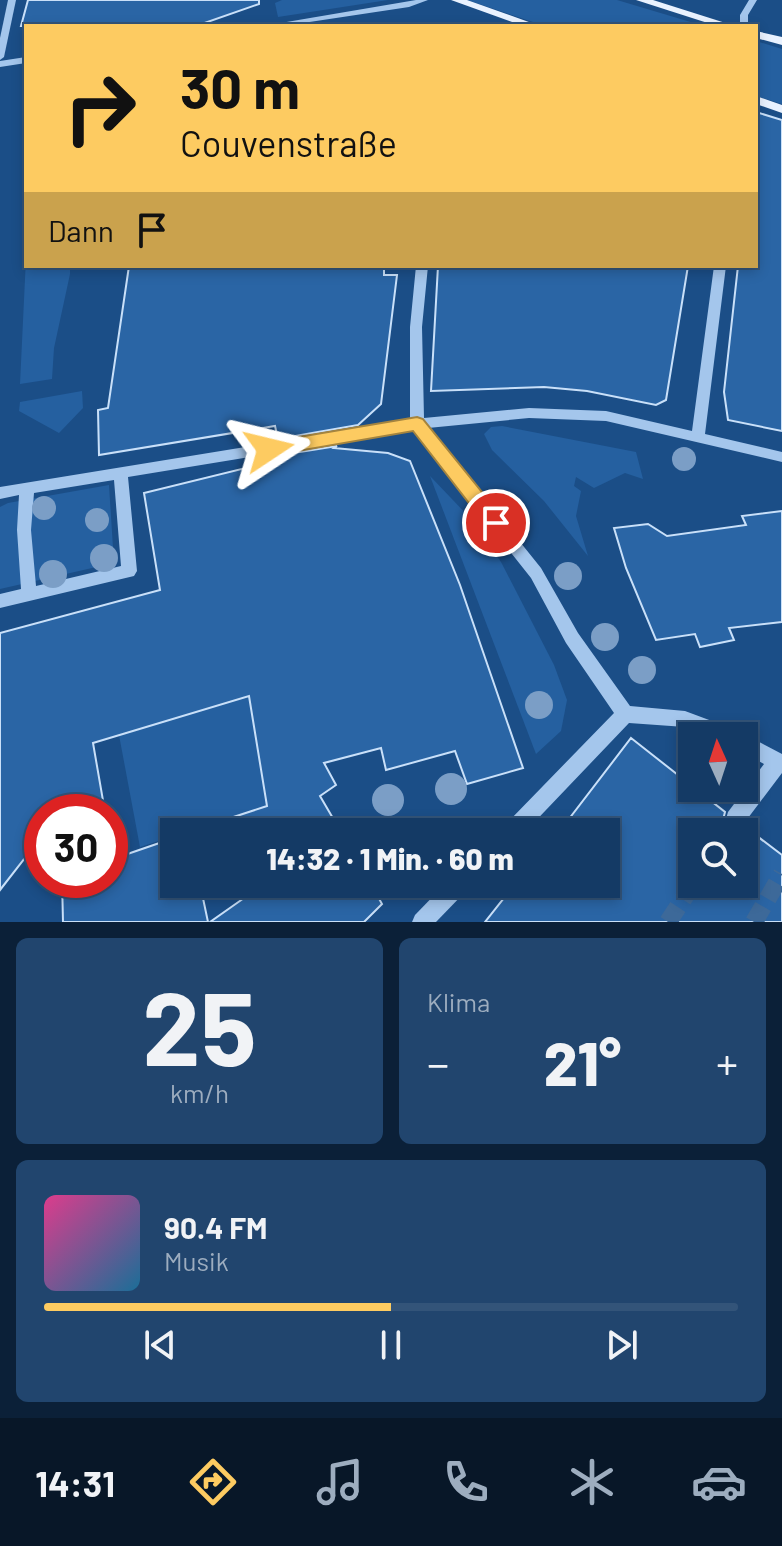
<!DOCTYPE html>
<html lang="de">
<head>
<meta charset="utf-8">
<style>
  :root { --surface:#143a65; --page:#21456e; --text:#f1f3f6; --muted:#9dadbf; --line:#335479; --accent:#fdcb61 }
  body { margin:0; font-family:Barlow,sans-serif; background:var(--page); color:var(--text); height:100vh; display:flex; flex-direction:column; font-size:30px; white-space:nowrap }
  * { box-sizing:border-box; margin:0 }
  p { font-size:26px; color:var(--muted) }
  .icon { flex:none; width:44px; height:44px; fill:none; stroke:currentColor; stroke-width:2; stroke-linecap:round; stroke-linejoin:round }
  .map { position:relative; height:922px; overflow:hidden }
  .side { display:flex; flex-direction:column; gap:16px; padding:16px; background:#0b2038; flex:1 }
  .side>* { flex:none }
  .guide { position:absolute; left:24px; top:24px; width:734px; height:244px; border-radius:0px; box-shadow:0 4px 12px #0003,0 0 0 2px var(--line); background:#fdcb61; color:#111; overflow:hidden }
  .needle { width:52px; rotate:357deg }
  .buttons { position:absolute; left:678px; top:722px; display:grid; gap:16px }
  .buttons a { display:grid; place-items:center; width:80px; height:80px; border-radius:0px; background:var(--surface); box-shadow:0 4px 12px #0003,0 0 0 2px var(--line); font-size:40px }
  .speed { position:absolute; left:24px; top:794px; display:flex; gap:16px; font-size:40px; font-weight:700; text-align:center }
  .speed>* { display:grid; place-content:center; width:104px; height:104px; border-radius:50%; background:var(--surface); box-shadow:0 4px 12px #0003,0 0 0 2px var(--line); line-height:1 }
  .speed .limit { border:12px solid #d22; background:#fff; color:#111 }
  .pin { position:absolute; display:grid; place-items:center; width:68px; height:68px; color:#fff; margin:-34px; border:4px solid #fff; border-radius:50%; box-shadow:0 2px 8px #0007 }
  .me { position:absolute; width:88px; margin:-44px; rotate:80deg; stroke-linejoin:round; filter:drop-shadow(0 0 6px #0008) }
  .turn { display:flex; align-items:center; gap:28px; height:168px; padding:0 24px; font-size:36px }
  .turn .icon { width:104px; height:104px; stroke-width:2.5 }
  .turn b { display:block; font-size:56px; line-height:68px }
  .then { display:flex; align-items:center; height:76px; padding:0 24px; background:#0003; gap:16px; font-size:30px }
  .big { font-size:60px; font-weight:800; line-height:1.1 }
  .side .widget { flex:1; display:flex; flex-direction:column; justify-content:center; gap:12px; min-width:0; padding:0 28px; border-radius:12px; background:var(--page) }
  .side .dial { align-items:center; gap:0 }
  .dial b { font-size:104px; line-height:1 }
  .song { display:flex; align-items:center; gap:24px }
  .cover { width:96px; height:96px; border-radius:12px; background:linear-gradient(135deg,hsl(330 70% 55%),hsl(200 70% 35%)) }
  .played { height:8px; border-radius:4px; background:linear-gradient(90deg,var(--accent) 50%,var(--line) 50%) }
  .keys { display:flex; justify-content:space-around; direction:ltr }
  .heat { display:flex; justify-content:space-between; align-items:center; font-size:44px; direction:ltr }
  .side .tiles { flex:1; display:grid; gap:16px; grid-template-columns:1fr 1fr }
  .widget:last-child { grid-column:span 2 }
  .trip { position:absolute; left:160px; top:818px; width:460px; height:80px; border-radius:0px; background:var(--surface); box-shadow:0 4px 12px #0003,0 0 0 2px var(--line); font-weight:800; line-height:80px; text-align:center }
  .tab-bar { display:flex; height:128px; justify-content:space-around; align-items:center; background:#081728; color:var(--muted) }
  .tab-bar .icon { width:56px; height:56px }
  .tab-bar .selected { color:var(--accent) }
  .tab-bar b { font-size:36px; color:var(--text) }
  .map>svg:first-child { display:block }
  .green { fill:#2560a0 }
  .building { fill:#2a65a5; stroke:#c9e0f9; stroke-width:2; fill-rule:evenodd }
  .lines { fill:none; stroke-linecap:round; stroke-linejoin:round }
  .minor-tunnel { stroke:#3d6999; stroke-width:18; stroke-dasharray:18 9; stroke-linecap:butt }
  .minor { fill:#a4c6ec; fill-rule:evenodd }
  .major { fill:#e9f2ff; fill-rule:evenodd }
  .tree { fill:#7b9ec6 }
  .route { fill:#fdcb61; stroke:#a4843f; stroke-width:2 }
</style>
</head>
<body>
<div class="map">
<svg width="782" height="922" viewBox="0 0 782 922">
  <rect width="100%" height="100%" fill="#1b4e87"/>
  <!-- green -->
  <g class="green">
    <polygon points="282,0 388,0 278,17 275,3"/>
    <polygon points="467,0 617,0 704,26 545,26"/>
    <polygon points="756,41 782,49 782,104 756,96"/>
    <polygon points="26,258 26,266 70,266 70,274 54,348 52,379 20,384"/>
    <polygon points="82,391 83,408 59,433 19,411 20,402"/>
    <polygon points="502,426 636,452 643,479 625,473 594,488 576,477 574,486 581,491 576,516 588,556 544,501 492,450 484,434 491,427"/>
    <polygon points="430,476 471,519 501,562 554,665 567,700 561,731 536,754"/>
    <polygon points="109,485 114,563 0,589 0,507 8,503"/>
    <polygon points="249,696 267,806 187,832 174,832 174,836 140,847 119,735"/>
  </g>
  <!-- building -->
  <g class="building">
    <polygon points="28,0 259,0 259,4 196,26 21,26"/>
    <polygon points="756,112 782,120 782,431 728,420 724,392 738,266 756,266"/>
    <polygon points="129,266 384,266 384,275 397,275 381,404 358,425 278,439 275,426 99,455 98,410 108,408"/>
    <polygon points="438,266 688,266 666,400 656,405 587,391 544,387 431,391"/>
    <polygon points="337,446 334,448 388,453 410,461 460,585 523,768 467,784 455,751 386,770 381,748 324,763 336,785 320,796 341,832 204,832 203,827 267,806 249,696 93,743 105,812 42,812 42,836 0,890 0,633 160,590 144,493 282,459 281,455"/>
    <polygon points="782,511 782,622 729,628 734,640 700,647 695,634 656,640 626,568 614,528 648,524 667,536 746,525 742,516"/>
    <path d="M631,738L725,812L723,820L727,829L736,831L745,827L782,855V922H485L515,884H606V832H559ZM692,832H744V884H692Z"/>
    <polygon points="174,838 174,884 200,884 208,922 63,922 62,880 110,880 110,860"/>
    <polygon points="264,884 371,884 382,904 364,922 210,922"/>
  </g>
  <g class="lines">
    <!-- minor-tunnel -->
    <g class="minor-tunnel">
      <polyline points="668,922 693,884"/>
      <polyline points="754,922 782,874"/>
    </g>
    <!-- minor -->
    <g class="minor">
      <polygon points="8,0 16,0 4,57 0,60 0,38"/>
      <polygon points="416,0 428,0 409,7 283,26 263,26"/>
      <polygon points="749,0 757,0 748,15 748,26 740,26 740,15"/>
      <polygon points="26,57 26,63 0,67 0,61"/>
      <path d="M416,266H428L422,327L424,418L529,408L606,411L692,431L714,266H726L705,434L782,452V462L606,421L529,418L428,428L541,568L578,633L630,706L685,711L736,730L739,736H707L685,727L629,723L525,832H502L505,825L614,713L566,643L531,578L414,430L128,477L137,571L134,576L0,608V594L21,589L17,530L19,495L0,499V487L410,420V327ZM114,480L121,566L36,586L31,530L34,493Z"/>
      <polygon points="744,734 782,754 782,773 742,826 735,828 728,826 726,819 728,812 764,764 744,753 744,736 740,736"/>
      <polygon points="445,884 469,884 466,891 436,922 412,922 415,915"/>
    </g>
    <!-- major -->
    <g class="major">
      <polygon points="451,0 467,0 540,26 523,26"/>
      <polygon points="636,0 653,0 735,26 717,26"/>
      <polygon points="756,31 782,37 782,45 756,38"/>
      <polygon points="756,96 782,105 782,113 756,104"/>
    </g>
  </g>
  <!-- trees -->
  <g class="tree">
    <circle cx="684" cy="459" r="12"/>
    <circle cx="44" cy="508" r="12"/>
    <circle cx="97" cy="520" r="12"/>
    <circle cx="104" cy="558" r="14"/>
    <circle cx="53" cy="574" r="14"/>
    <circle cx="568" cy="576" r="14"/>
    <circle cx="605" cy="637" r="14"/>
    <circle cx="642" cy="670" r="14"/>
    <circle cx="539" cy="705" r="14"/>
    <circle cx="451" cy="789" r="16"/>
    <circle cx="388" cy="800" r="16"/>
  </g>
  <!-- route -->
  <polygon class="route" points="417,417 423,419 503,518 506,523 503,529 489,529 413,431 269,456 260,449 269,442"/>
</svg>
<div class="buttons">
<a><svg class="needle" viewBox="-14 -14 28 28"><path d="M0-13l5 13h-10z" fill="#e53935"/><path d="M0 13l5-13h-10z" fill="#9dadbf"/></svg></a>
<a><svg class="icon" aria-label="search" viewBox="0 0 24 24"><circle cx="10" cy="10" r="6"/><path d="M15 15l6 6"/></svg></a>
</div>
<div class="speed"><div class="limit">30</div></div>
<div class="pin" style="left:496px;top:523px;background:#d93025"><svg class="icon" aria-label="arrive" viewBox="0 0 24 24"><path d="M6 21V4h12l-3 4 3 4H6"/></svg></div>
<svg class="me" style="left:269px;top:449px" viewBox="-20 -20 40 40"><path d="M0-17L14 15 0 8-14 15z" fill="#fdcb61" stroke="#fff" stroke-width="4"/></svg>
<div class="trip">14:32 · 1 Min. · 60 m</div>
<div class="guide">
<div class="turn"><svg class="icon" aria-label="right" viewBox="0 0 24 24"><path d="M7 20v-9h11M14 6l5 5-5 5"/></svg><div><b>30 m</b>Couvenstraße</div></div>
<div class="then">Dann<svg class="icon" aria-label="arrive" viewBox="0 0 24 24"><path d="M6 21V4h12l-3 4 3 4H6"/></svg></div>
</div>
</div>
<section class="side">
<div class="tiles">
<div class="widget dial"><b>25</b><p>km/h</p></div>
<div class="widget"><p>Klima</p>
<div class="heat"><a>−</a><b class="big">21°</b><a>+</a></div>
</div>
<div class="widget">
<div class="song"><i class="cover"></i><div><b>90.4 FM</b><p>Musik</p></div></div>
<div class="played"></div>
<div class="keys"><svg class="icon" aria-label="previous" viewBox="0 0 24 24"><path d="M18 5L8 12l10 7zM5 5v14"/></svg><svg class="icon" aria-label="pause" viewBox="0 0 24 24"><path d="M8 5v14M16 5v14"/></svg><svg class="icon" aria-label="next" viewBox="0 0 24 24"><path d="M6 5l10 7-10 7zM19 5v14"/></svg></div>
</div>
</div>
</section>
<nav class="tab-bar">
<b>14:31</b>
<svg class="icon selected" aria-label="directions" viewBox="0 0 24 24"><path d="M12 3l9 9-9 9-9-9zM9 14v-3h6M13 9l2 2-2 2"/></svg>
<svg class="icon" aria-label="music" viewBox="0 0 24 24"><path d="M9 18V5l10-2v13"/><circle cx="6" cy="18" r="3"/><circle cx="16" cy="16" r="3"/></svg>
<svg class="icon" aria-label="phone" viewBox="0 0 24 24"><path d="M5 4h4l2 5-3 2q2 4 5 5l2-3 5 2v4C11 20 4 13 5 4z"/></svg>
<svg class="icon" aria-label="climate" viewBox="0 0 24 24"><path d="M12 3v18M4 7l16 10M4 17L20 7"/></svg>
<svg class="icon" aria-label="car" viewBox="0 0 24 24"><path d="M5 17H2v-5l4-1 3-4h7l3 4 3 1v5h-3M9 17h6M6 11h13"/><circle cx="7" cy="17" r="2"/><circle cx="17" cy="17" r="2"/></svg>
</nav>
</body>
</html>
